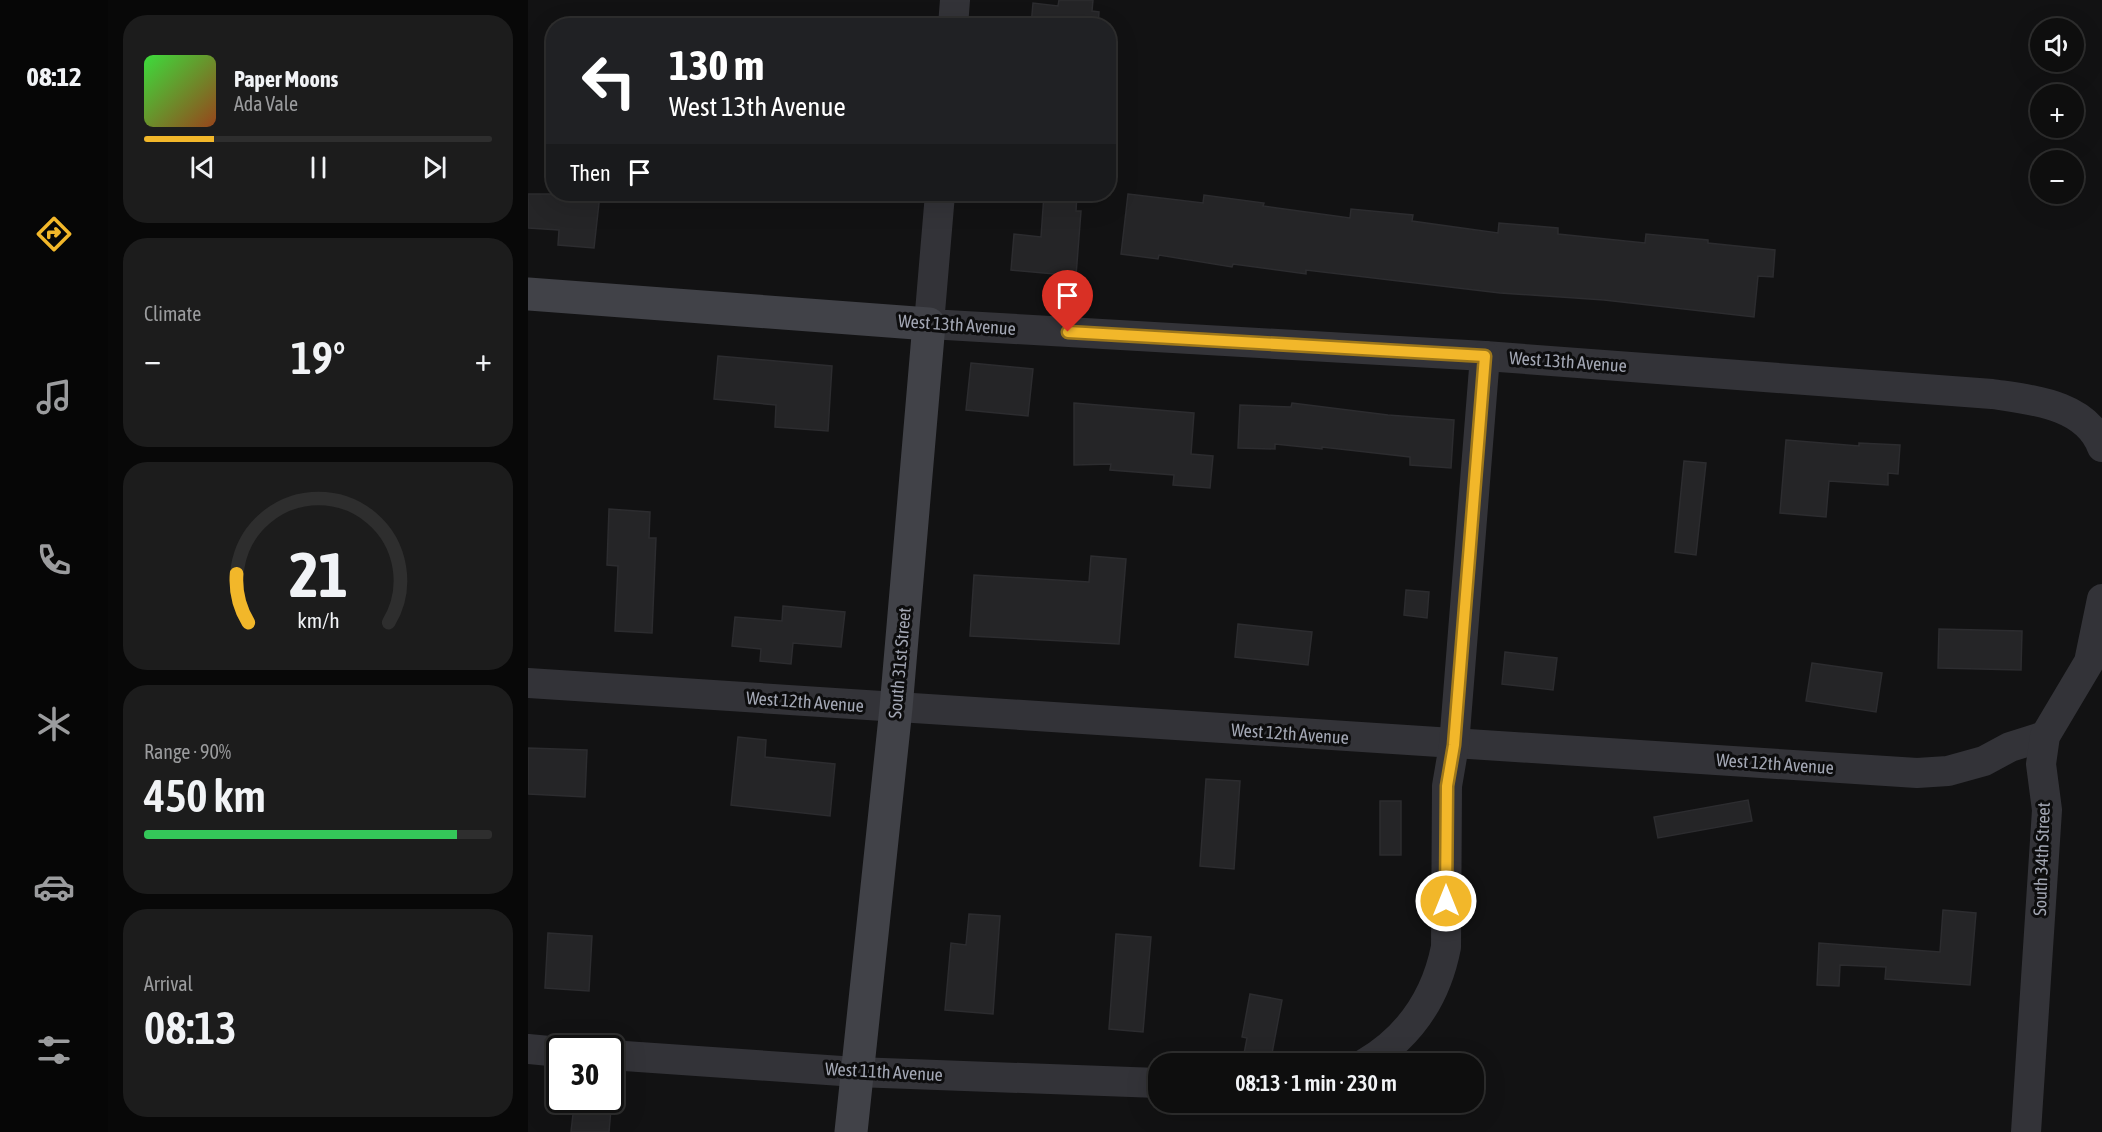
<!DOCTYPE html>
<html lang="en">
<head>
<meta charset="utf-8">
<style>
  :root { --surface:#0e0e0e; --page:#1c1c1c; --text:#f1f3f6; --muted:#9b9c9e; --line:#2e2e2e; --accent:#f2b72a }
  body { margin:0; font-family:"Asap Condensed",sans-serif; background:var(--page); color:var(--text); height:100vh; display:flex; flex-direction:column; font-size:22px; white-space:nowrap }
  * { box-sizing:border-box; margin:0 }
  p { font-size:20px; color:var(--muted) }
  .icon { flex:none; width:33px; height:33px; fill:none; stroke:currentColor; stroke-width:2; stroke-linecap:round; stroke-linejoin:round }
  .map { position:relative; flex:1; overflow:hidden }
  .side { display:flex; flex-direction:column; gap:15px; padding:15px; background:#080808; width:420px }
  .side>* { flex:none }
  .guide { position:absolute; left:18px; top:18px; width:570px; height:183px; border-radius:24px; box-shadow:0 6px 24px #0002,0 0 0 2px var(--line); background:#202124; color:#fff; overflow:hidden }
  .tools { position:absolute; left:1502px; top:18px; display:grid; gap:12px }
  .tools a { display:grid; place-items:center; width:54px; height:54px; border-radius:50%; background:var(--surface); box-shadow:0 6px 24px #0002,0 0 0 2px var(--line); font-size:30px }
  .speed { position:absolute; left:18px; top:1035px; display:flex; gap:12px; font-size:30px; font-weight:700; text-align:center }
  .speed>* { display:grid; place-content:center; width:78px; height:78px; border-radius:50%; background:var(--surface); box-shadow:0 6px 24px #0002,0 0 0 2px var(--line); line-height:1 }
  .speed .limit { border:3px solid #111; border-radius:9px; background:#fff; color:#111 }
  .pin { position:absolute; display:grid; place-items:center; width:51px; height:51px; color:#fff; margin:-62px -26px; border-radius:50% 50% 50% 0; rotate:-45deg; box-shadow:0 0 6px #0007 }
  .pin .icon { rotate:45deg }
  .me { position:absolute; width:66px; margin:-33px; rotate:0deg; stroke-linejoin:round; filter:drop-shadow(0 0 4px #0008) }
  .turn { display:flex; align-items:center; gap:21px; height:126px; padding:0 24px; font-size:27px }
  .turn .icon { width:78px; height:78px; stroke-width:2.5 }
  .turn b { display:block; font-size:42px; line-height:51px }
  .then { display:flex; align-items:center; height:57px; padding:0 24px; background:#0003; gap:12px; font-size:22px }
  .big { font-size:45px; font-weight:600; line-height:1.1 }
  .side .card { flex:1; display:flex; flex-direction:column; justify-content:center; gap:9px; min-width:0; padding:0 21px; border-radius:24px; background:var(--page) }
  .side .dial { align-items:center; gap:0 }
  .dial svg { height:156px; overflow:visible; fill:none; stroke:var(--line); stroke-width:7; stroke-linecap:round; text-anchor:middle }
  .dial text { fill:var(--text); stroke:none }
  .song { display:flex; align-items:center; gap:18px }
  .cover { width:72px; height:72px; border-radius:9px; background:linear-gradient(135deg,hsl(120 70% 55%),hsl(20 70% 35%)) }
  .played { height:6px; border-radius:3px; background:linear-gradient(90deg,var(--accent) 20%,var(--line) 20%) }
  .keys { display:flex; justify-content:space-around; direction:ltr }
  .heat { display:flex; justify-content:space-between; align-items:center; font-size:33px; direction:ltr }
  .charge { height:9px; border-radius:4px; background:linear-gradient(90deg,#34c759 90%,var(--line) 0) }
  .trip { position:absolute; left:620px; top:1053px; width:336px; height:60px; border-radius:24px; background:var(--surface); box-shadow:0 6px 24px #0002,0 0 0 2px var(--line); font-weight:600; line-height:60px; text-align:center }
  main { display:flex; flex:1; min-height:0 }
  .dock { display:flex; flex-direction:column; width:108px; justify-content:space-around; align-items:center; background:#060606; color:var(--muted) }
  .dock .icon { width:42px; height:42px }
  .dock .active { color:var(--accent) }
  .dock b { font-size:27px; color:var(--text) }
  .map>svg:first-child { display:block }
  .building { fill:#252527; stroke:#2c2c2f; stroke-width:1.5 }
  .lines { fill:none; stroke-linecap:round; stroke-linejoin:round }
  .street { stroke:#333338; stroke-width:30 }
  .secondary { stroke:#414248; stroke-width:33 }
  .route-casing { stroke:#9d771b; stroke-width:15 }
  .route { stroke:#f2b72a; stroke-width:10 }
  .labels { text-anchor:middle; stroke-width:6; stroke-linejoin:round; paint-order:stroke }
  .street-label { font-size:18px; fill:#a3a7b4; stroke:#0d0d0e }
</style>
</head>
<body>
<main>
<nav class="dock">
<b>08:12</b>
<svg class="icon active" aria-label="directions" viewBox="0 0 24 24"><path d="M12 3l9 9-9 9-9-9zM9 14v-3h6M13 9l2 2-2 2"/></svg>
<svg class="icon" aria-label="music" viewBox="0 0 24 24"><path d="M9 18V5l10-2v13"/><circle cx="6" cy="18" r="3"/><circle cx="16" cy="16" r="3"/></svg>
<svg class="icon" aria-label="phone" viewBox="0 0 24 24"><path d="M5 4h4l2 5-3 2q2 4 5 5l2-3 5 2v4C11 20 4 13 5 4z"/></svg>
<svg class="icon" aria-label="climate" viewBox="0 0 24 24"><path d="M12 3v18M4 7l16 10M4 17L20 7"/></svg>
<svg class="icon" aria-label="car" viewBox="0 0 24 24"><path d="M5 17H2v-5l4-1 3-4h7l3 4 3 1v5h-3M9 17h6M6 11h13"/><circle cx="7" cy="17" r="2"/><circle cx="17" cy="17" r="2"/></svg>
<svg class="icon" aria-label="filters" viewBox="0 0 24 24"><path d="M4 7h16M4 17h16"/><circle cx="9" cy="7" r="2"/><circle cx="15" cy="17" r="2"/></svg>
</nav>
<section class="side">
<div class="card">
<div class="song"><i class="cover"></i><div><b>Paper Moons</b><p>Ada Vale</p></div></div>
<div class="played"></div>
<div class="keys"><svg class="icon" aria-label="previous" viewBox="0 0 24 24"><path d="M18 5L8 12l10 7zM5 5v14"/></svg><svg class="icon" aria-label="pause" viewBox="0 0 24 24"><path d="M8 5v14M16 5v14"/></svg><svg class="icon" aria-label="next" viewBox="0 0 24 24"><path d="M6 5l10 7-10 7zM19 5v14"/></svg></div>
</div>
<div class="card"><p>Climate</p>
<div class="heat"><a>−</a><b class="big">19°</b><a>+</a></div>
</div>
<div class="card dial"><svg viewBox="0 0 100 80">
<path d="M14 69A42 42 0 1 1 86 69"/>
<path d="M14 69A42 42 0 0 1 8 44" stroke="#f2b72a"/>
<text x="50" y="56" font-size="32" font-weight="700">21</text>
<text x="50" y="72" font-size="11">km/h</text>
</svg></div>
<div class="card"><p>Range · 90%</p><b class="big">450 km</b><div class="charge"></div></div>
<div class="card"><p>Arrival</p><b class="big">08:13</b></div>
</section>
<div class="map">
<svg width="1574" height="1132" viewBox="0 0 1574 1132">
  <rect width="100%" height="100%" fill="#121213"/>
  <!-- building -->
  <g class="building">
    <polygon points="531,0 565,0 564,11 571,12 570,26 503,26 505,3 530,6"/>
    <polygon points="0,194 72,194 66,248 30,245 31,230 0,228"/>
    <polygon points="516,194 549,194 548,211 553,211 548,276 483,270 486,234 513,237"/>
    <polygon points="600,194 675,203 676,195 736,203 735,206 822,218 823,209 885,215 884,221 970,233 971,223 1030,228 1030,234 1117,243 1118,234 1180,240 1180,243 1247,250 1245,277 1230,276 1226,317 1076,300 972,293 778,270 778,274 705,264 704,267 631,255 630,259 593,254"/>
    <polygon points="190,356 304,366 300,431 247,427 248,405 186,399"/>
    <polygon points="443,363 505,369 500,416 438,410"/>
    <polygon points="546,403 666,413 663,454 685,456 682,488 645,485 646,475 582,470 583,464 546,465"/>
    <polygon points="764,403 860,415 926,420 923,468 882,465 882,457 794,447 794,449 747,444 747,449 710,448 712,405 763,407"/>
    <polygon points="1258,440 1331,446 1331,443 1372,445 1370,474 1360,473 1360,485 1301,481 1298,517 1252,513"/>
    <polygon points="1156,461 1178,463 1168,555 1147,552"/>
    <polygon points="81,509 122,512 121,538 128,538 124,633 87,631 90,566 79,565"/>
    <polygon points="563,556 598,559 591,644 442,636 446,575 561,582"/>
    <polygon points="878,590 901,592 899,618 876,615"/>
    <polygon points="255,606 317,612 313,647 265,643 263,664 232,661 233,649 204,646 207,617 254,621"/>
    <polygon points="710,624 784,632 780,665 707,657"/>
    <polygon points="1411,629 1494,631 1493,670 1410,668"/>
    <polygon points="977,652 1029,658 1025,690 974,684"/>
    <polygon points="1284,663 1354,673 1348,712 1278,701"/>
    <polygon points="210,737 238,740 237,757 307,764 302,816 203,805"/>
    <polygon points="0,748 59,750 57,797 0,794"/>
    <polygon points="678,779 712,781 706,869 672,866"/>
    <polygon points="1220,800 1224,821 1130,838 1126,817"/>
    <rect x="852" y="801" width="21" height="54"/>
    <polygon points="1415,910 1448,913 1442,985 1357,979 1358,967 1312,965 1311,986 1289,985 1291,943 1412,952"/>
    <polygon points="441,914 472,916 465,1014 417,1010 423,943 438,945"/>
    <polygon points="20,933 64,936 61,991 17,988"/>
    <polygon points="588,934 623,937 615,1032 581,1029"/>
    <polygon points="722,994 754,1000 742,1064 715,1059 719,1038 714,1037"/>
    <polygon points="46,1105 83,1109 81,1132 43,1132"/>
  </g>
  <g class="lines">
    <!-- street -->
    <g class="street">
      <polyline points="425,26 427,0"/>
      <path d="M412,194L401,324L957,356L1464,394C1504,400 1558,404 1574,447"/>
      <polyline points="0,683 1389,773 1420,771 1456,761 1482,747 1517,736"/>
      <polyline points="0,1049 32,1052"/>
      <polyline points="82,1055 328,1072 630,1083"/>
      <path d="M836,1064C882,1037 908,998 918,947L919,786L926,745L957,356"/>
      <polyline points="1498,1132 1519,810 1513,764 1517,736 1561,662 1574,599"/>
    </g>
    <!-- secondary -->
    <polyline class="secondary" points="0,294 401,324 368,708 323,1132"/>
  </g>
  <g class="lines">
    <defs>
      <polyline id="route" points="540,332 957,356 926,745 919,786 918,901"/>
    </defs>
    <!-- route casing -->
    <use href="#route" class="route-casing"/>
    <!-- route -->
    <use href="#route" class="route"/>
  </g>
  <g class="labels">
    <!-- street labels -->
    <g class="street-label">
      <text transform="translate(429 325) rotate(4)" y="6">West 13th Avenue</text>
      <text transform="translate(1040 362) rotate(4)" y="6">West 13th Avenue</text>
      <text transform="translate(372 663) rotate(-85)" y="6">South 31st Street</text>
      <text transform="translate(277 702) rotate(4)" y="6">West 12th Avenue</text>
      <text transform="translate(762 734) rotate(4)" y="6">West 12th Avenue</text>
      <text transform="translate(1247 764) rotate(4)" y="6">West 12th Avenue</text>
      <text transform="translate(1514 859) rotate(-88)" y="6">South 34th Street</text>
      <text transform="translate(356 1072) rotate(3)" y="6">West 11th Avenue</text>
    </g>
  </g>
</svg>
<div class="tools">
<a><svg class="icon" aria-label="sound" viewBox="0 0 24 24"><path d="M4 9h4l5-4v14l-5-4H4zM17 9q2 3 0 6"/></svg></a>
<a>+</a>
<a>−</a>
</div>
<div class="speed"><div class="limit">30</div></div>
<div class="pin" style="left:540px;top:332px;background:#d93025"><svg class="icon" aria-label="arrive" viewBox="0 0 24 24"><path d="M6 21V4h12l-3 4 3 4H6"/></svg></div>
<svg class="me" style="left:918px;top:901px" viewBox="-20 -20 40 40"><circle r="17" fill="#f2b72a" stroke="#fff" stroke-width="3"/><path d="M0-11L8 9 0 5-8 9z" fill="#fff"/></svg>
<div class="trip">08:13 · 1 min · 230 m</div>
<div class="guide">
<div class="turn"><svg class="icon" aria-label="left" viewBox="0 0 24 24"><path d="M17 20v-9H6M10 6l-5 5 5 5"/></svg><div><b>130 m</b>West 13th Avenue</div></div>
<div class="then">Then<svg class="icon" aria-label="arrive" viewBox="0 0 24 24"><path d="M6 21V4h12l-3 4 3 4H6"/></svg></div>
</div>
</div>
</main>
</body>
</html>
